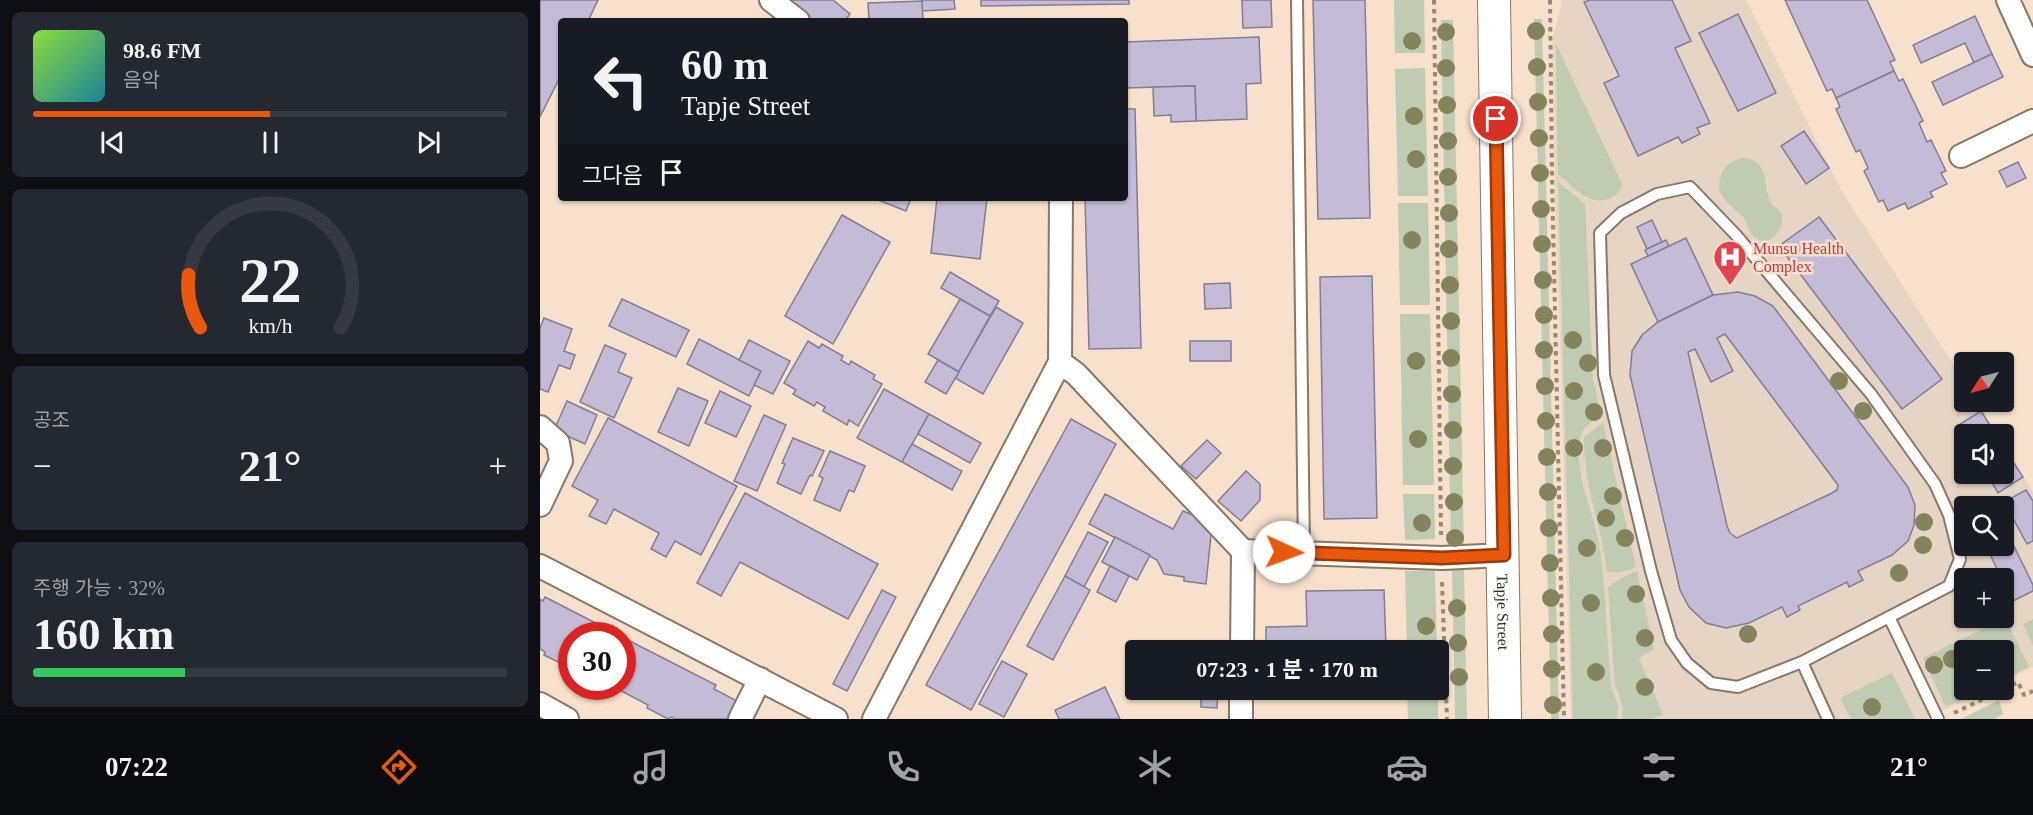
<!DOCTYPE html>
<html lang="ko">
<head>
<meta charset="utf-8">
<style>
  :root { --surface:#171b24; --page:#242831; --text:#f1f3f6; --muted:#9ea1a6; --line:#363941; --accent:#ea580c }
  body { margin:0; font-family:"Times New Roman","Noto Sans KR",serif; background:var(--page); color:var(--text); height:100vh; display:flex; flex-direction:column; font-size:22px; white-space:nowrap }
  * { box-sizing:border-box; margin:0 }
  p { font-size:20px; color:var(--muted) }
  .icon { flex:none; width:33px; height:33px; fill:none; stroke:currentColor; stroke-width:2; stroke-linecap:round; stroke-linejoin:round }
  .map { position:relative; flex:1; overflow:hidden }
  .panel { display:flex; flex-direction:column; gap:12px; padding:12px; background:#0d0f14; width:540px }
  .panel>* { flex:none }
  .banner { position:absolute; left:18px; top:18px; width:570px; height:183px; border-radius:6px; box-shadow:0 2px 4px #0004; background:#171b24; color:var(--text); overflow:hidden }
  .needle { width:39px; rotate:234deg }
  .tools { position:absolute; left:1414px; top:352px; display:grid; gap:12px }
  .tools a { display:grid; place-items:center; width:60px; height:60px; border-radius:6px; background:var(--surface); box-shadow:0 2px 4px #0004; font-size:30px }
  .speed { position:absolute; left:18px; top:622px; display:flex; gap:12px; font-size:30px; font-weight:700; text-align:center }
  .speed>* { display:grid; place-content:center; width:78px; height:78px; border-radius:50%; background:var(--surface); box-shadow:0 2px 4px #0004; line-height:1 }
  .speed .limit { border:9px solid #d22; background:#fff; color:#111 }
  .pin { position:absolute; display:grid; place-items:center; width:51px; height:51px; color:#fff; margin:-26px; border:3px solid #fff; border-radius:50%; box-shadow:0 2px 6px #0007 }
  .me { position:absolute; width:66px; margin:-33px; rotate:92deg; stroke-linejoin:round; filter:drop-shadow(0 0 4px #0008) }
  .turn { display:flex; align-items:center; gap:21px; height:126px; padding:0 24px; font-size:27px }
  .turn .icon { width:78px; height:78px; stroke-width:2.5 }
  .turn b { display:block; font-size:42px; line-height:51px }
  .then { display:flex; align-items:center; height:57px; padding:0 24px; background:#0003; gap:12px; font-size:22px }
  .big { font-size:45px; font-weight:700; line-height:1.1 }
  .panel .tile { flex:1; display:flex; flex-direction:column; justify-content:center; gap:9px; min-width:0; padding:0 21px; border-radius:9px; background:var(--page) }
  .panel .dial { align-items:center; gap:0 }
  .dial svg { height:156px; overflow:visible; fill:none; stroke:var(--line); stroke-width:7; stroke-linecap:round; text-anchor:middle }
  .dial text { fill:var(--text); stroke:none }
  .song { display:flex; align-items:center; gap:18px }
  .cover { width:72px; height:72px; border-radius:9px; background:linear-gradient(135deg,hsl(90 70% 55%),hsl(190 70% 35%)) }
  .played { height:6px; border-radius:3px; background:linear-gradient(90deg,var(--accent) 50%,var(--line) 50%) }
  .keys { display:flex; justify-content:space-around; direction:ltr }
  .heat { display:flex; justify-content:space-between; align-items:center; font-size:33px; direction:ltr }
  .charge { height:9px; border-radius:4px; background:linear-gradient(90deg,#34c759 32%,var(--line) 0) }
  .trip { position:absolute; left:585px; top:640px; width:324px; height:60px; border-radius:6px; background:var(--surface); box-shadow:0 2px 4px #0004; font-weight:700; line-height:60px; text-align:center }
  .tabs { display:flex; height:96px; justify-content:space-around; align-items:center; background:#090b0e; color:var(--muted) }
  .tabs .icon { width:42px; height:42px }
  .tabs .current { color:var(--accent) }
  .tabs b { font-size:27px; color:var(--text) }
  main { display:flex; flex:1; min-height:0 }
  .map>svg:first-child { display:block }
  .medical { fill:#e6d4c4; fill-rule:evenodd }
  .green { fill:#bfcbb2 }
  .building { fill:#c4bcd6; stroke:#837c94; stroke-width:1.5; fill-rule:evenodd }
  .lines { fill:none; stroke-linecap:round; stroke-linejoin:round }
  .lane-casing { stroke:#8b7765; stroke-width:14 }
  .street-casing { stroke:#8b7765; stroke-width:26 }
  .secondary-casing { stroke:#8b7765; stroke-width:34 }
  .path { stroke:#98887a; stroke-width:4; stroke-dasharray:4.5 4.5; stroke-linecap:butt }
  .lane { stroke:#fff; stroke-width:10 }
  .street { stroke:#fff; stroke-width:22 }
  .secondary { stroke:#fff; stroke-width:32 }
  .tree { fill:#83845c }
  .route-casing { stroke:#983908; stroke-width:15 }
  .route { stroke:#ea580c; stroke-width:10 }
  .labels { text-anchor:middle; stroke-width:5; stroke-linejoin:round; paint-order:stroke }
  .health-label { font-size:16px; fill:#be3a42; stroke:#f7e0cc; text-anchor:start }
  .street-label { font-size:16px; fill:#382f27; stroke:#f7e0cc }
</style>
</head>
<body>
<main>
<section class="panel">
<div class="tile">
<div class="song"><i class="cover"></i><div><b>98.6 FM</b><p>음악</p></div></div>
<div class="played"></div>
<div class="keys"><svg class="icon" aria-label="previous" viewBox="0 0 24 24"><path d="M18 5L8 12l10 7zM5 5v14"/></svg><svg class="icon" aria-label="pause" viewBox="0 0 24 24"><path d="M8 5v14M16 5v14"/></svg><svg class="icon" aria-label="next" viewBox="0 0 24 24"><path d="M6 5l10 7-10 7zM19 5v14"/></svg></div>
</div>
<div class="tile dial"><svg viewBox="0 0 100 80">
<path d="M14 69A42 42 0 1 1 86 69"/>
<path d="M14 69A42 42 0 0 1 8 42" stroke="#ea580c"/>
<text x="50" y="56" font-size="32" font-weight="700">22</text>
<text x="50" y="72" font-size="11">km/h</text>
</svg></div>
<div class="tile"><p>공조</p>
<div class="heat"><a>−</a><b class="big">21°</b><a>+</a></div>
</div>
<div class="tile"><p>주행 가능 · 32%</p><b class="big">160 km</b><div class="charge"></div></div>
</section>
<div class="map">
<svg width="1493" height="719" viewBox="0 0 1493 719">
  <rect width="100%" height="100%" fill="#f7e0cc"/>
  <!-- medical -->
  <path class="medical" d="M1022,0H1206L1300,188L1425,383V402H1437L1458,435H1425V474H1464V444L1493,492V667L1464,681V651H1425V690H1446L1386,719H1031L1015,177L1013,38ZM1425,507H1464V546H1425ZM1425,579H1464V618H1425Z"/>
  <!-- green -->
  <g class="green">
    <polygon points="854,0 884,0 885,53 855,53"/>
    <polygon points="994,19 1002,19 1019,719 1011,719"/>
    <polygon points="901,20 913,20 924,547 911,547"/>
    <path d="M1016,44L1082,184C1081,190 1077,195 1071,198C1050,208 1033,186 1018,174Z"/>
    <polygon points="885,68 888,196 858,196 855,69"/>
    <path d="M1202,158C1228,160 1223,179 1229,199C1231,205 1238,208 1242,214C1244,228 1231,250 1214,237C1207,232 1209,223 1203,217C1191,205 1173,195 1181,175C1185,165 1192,161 1202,158Z"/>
    <path d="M1018,182L1045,204L1053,379L1061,414C1053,421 1042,427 1040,438C1033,473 1055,515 1060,550C1066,595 1067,641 1071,687L1078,706L1077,719H1033Z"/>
    <polygon points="858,203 888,203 890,305 860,305"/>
    <polygon points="860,314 890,314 894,485 863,485"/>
    <path d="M1063,423L1096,567L1082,572H1067C1062,526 1043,484 1044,437Z"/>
    <polygon points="863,494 894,494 895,539 865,540"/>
    <polygon points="912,570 924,570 927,719 915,719"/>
    <polygon points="865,571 895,571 897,651 867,651"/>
    <polygon points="1097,571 1114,649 1099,658 1123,715 1111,719 1082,719 1083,707 1075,685 1068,587 1083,577"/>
    <polygon points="1465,618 1489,667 1464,679 1464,651 1425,651 1425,690 1440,690 1406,707 1383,658"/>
    <polygon points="1493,619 1493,646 1483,624"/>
    <polygon points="1352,673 1375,719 1311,719 1300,698"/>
    <polygon points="867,690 898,690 898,719 868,719"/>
    <polygon points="1459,700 1463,714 1455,719 1421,719"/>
  </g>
  <!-- building -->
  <g class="building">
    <polygon points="0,0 58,0 48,21 21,21 21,75 0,117"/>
    <polygon points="242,0 293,0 310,14 305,21 269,21"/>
    <polygon points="382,0 414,0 415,9 382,11"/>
    <polygon points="441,0 589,0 589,4 441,6"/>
    <polygon points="702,0 731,0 732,27 703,28"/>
    <polygon points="773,0 825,0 830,218 778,219"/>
    <polygon points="1050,0 1132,0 1151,41 1135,48 1170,123 1157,128 1160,134 1142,143 1138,137 1098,156 1064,83 1079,76 1044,2"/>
    <polygon points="1245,0 1327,0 1355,60 1350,62 1354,71 1296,98 1292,89 1287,91"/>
    <polygon points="382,1 383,21 329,21 328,3"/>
    <polygon points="1198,14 1236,93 1198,111 1159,33"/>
    <polygon points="1435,16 1452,54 1434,63 1425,43 1381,63 1373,45"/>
    <polygon points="719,37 721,83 706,84 707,119 656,121 655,86 585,88 585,42"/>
    <polygon points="1452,54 1463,77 1403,105 1392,82"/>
    <polygon points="1354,71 1359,81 1363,79 1383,121 1379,123 1387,142 1391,140 1406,171 1401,173 1407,184 1390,192 1393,197 1368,209 1365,203 1348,211 1343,200 1339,202 1324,171 1328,168 1320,150 1316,152 1296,109 1300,107 1296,98"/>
    <polygon points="655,86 656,121 631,122 631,115 614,116 613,87"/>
    <polygon points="585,109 595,109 601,348 549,349 545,198 585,198"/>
    <polygon points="1264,131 1289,168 1266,184 1241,146"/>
    <polygon points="1478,162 1486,178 1467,187 1459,171"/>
    <polygon points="333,198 371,198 366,211"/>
    <polygon points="397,198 447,198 440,259 391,253"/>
    <polygon points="302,215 350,242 293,344 245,316"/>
    <polygon points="1279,217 1402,379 1362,409 1239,246"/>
    <polygon points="1112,220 1122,242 1107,249 1097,227"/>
    <polygon points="1146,238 1173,295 1118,322 1091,264"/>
    <polygon points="1126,240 1129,246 1108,256 1105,250"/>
    <polygon points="410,272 459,301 450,316 401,288"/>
    <polygon points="832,276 837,518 784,519 780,277"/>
    <polygon points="690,283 691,308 665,309 664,284"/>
    <path d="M1198,292L1215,296L1233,306L1368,487L1375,505L1374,525L1368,541L1352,555L1318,571L1323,580L1309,587L1307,582L1258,606L1260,610L1247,617L1242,607L1209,623L1186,628L1166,623L1149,607L1140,590L1090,375L1092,351L1102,335L1118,322L1173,295ZM1185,334L1298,485L1297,490L1290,494L1197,538L1190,533L1187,526L1148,352L1155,349L1171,382L1193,371L1177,338Z"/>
    <polygon points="82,299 149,330 136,357 69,326"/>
    <polygon points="420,299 450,316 419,372 388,354"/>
    <polygon points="456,307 483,323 443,394 415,378"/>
    <polygon points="4,318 32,329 24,351 35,355 30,369 19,365 8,392 0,389 0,328"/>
    <polygon points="159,339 221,371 209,396 147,364"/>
    <polygon points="209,340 250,361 233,394 214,385 221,371 199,360"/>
    <polygon points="268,341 279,348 282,344 303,356 301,360 309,365 311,361 335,375 333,379 342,384 318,426 309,420 307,425 283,411 285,407 277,402 274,406 253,394 256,390 244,383"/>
    <rect x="650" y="341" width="41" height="20"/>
    <polygon points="65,345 86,354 78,372 92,378 74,418 40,402"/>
    <polygon points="398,360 419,372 406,394 385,382"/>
    <polygon points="138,388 168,401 149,446 118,432"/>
    <polygon points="344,389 389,414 362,462 317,438"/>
    <polygon points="180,391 211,406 196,437 165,423"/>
    <polygon points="27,401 57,415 45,444 14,430"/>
    <polygon points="1441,411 1456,435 1425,435 1425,440 1417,426"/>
    <polygon points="389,414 441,443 430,463 378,434"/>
    <polygon points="224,415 246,425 217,491 194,481"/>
    <polygon points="68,418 197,486 161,555 135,541 126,557 111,549 119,533 74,509 66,524 49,516 58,500 32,486"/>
    <polygon points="531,419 576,444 431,710 386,685"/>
    <polygon points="253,438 284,451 272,476 270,475 261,494 237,483 245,464 242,463"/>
    <polygon points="667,440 681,453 656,479 641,466"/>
    <polygon points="372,444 422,471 412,490 362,462"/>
    <polygon points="1464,448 1483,477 1458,493 1447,474 1464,474"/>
    <polygon points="290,451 325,466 314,492 309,490 300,511 274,500 283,478 279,476"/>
    <polygon points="706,471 720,484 720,500 701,521 678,501"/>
    <polygon points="1486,490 1493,501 1493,541 1487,544 1464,502"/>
    <polygon points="205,493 338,564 308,619 200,562 181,596 157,583"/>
    <polygon points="565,494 633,529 643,511 670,522 671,535 666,584 644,581 644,577 624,574 617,560 549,524"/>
    <polygon points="1464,526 1493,585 1493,591 1473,601 1464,583 1464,579 1462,579 1446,546 1464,546"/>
    <polygon points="548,532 568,542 544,587 525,576"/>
    <polygon points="575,537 610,555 597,580 562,562"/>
    <polygon points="570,566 589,576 576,602 557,592"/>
    <polygon points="525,576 550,590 513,660 487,646"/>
    <polygon points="342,590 356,597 307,691 293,684"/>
    <polygon points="844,590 846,647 803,647 803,651 726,651 726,627 767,626 766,591"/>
    <polygon points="5,597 81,636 32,636 32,666 25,662 24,665 4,655 5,652 0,649 0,599 3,601"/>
    <polygon points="82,637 176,685 174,689 199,702 191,719 135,719 132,717 128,719 107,708 108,705 78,689 76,692 66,687 82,687"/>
    <polygon points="663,643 680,644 679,651 663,651"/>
    <polygon points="462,661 487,674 464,717 439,704"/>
    <polygon points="565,687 580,719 519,719 515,710"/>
    <polygon points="661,690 678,690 677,708 661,707"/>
  </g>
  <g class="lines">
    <defs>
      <g id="lane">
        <polyline points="757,0 764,553"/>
        <polygon points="1150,187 1196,235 1331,394 1395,484 1409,515 1420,559 1409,586 1262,662 1198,687 1171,683 1147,663 1131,640 1111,571 1064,375 1060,233 1081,213 1117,194"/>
        <polyline points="1349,617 1398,719"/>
        <polyline points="1262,662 1288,719"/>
      </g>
      <g id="street">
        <polyline points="231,0 258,21"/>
        <polyline points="1468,0 1493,55"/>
        <polyline points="1421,156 1493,121"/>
        <polyline points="520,362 536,374 703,551 902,558 964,555"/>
        <polyline points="0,427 18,443 21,461 0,505"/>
        <polyline points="0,566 296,719"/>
        <polyline points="702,651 703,551"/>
        <polyline points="0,704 27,719"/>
        <polyline points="200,719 220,679"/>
        <polyline points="334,719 520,362 521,198"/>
        <polyline points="701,719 701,690"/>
      </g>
      <g id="secondary">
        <path id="s1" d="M954,0L965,719"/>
      </g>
    </defs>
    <!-- lane casing -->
    <use href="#lane" class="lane-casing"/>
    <!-- street casing -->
    <use href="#street" class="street-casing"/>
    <!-- secondary casing -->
    <use href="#secondary" class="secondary-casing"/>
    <!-- path -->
    <g class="path">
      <polyline points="894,0 901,535"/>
      <polyline points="1010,0 1012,176 1024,719"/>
      <polyline points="902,582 907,719"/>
      <polyline points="1464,689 1478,682 1484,695 1493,691"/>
      <polyline points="1414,713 1462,690"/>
    </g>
    <!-- lane -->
    <use href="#lane" class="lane"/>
    <!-- street -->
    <use href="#street" class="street"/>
    <!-- secondary -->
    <use href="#secondary" class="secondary"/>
  </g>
  <!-- trees -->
  <g class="tree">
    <circle cx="996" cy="31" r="9"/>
    <circle cx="906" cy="32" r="9"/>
    <circle cx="872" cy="41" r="9"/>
    <circle cx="997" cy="67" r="9"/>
    <circle cx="906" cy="68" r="9"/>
    <circle cx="998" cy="102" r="9"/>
    <circle cx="907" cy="105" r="9"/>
    <circle cx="874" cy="116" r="9"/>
    <circle cx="999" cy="138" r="9"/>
    <circle cx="908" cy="141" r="9"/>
    <circle cx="876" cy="159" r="9"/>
    <circle cx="1000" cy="173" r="9"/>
    <circle cx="908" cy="177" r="9"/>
    <circle cx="1001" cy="209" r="9"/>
    <circle cx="909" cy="213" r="9"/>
    <circle cx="872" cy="240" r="9"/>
    <circle cx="1002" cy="244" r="9"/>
    <circle cx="909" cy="249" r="9"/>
    <circle cx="1003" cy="280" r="9"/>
    <circle cx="910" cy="285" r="9"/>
    <circle cx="1004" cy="315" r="9"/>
    <circle cx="911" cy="321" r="9"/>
    <circle cx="1033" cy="340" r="9"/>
    <circle cx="1004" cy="350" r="9"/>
    <circle cx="911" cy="358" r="9"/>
    <circle cx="876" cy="361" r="9"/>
    <circle cx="1048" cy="363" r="9"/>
    <circle cx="1299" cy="381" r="9"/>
    <circle cx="1005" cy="386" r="9"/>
    <circle cx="1034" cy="391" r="9"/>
    <circle cx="912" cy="394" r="9"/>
    <circle cx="1323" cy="411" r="9"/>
    <circle cx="1054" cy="412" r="9"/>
    <circle cx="1006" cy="421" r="9"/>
    <circle cx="913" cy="430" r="9"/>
    <circle cx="878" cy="439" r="9"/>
    <circle cx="1034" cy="448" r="9"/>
    <circle cx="1063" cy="448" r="9"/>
    <circle cx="1007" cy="457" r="9"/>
    <circle cx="913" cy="466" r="9"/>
    <circle cx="1008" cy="492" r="9"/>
    <circle cx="1073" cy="496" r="9"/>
    <circle cx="914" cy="502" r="9"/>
    <circle cx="1066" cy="518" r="9"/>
    <circle cx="1384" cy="522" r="9"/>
    <circle cx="882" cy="523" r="9"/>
    <circle cx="1009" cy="528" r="9"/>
    <circle cx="915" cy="538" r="9"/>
    <circle cx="1085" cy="538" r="9"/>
    <circle cx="1383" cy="545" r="9"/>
    <circle cx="1047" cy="548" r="9"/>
    <circle cx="1010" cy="563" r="9"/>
    <circle cx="1359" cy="573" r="9"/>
    <circle cx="1096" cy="594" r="9"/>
    <circle cx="1011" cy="598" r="9"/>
    <circle cx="1051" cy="603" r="9"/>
    <circle cx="917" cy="608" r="9"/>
    <circle cx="886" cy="626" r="9"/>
    <circle cx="1012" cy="634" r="9"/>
    <circle cx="1208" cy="634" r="9"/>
    <circle cx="1105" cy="638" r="9"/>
    <circle cx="918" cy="643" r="9"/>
    <circle cx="1412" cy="659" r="9"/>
    <circle cx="1394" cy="665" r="9"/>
    <circle cx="1012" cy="669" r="9"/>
    <circle cx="1056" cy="672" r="9"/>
    <circle cx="919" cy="677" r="9"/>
    <circle cx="1105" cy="687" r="9"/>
    <circle cx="1013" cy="705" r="9"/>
    <circle cx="1332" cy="707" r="9"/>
  </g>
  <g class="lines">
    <defs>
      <polyline id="route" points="744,552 902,558 964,555 956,119"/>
    </defs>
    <!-- route casing -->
    <use href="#route" class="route-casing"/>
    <!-- route -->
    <use href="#route" class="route"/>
  </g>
  <!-- icons -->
  <defs>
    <symbol id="hospital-pin" viewBox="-11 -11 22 30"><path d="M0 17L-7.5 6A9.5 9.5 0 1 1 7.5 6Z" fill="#e0444e" stroke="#f7e0cc"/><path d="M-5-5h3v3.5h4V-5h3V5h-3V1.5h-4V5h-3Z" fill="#fff"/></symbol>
  </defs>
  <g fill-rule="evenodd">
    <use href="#hospital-pin" x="1171" y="238" width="38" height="52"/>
  </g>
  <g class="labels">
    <!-- health labels -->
    <g class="health-label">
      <text x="1213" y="254">Munsu Health<tspan x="1213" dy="18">Complex</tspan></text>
    </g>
    <!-- street labels -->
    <g class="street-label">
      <text dy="6" stroke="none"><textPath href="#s1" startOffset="612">Tapje Street</textPath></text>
    </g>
  </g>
</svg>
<div class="tools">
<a><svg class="needle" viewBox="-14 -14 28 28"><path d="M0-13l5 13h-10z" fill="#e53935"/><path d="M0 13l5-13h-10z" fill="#9ea1a6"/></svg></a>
<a><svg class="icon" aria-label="sound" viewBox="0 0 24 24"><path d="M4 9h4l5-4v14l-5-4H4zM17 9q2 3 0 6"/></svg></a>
<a><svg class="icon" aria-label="search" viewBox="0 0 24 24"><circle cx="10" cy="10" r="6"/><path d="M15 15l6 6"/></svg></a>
<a>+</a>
<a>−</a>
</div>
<div class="speed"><div class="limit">30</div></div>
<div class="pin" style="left:956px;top:119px;background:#d93025"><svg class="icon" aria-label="arrive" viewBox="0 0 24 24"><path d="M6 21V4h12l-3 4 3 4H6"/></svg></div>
<svg class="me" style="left:744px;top:552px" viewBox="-20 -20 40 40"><circle r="19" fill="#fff"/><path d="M0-13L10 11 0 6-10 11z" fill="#ea580c"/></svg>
<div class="trip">07:23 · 1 분 · 170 m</div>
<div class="banner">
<div class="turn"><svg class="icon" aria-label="left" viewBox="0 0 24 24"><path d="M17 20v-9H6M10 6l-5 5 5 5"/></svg><div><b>60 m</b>Tapje Street</div></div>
<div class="then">그다음<svg class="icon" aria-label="arrive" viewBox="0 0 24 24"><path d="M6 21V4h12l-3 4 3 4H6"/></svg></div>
</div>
</div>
</main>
<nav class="tabs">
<b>07:22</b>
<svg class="icon current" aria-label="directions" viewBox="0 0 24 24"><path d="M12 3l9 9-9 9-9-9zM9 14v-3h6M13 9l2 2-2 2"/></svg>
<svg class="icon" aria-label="music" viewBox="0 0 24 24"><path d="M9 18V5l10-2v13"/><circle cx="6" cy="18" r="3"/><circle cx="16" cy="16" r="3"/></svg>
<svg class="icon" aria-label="phone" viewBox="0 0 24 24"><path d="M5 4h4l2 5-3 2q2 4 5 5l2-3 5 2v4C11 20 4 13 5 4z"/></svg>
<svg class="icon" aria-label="climate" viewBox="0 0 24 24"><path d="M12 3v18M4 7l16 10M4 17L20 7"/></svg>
<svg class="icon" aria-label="car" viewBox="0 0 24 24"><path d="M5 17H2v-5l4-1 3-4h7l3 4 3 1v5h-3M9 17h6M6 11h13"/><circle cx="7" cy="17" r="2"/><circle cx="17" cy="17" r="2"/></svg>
<svg class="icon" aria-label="filters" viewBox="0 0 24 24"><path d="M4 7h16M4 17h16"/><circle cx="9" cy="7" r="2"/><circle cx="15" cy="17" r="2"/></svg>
<b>21°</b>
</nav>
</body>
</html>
